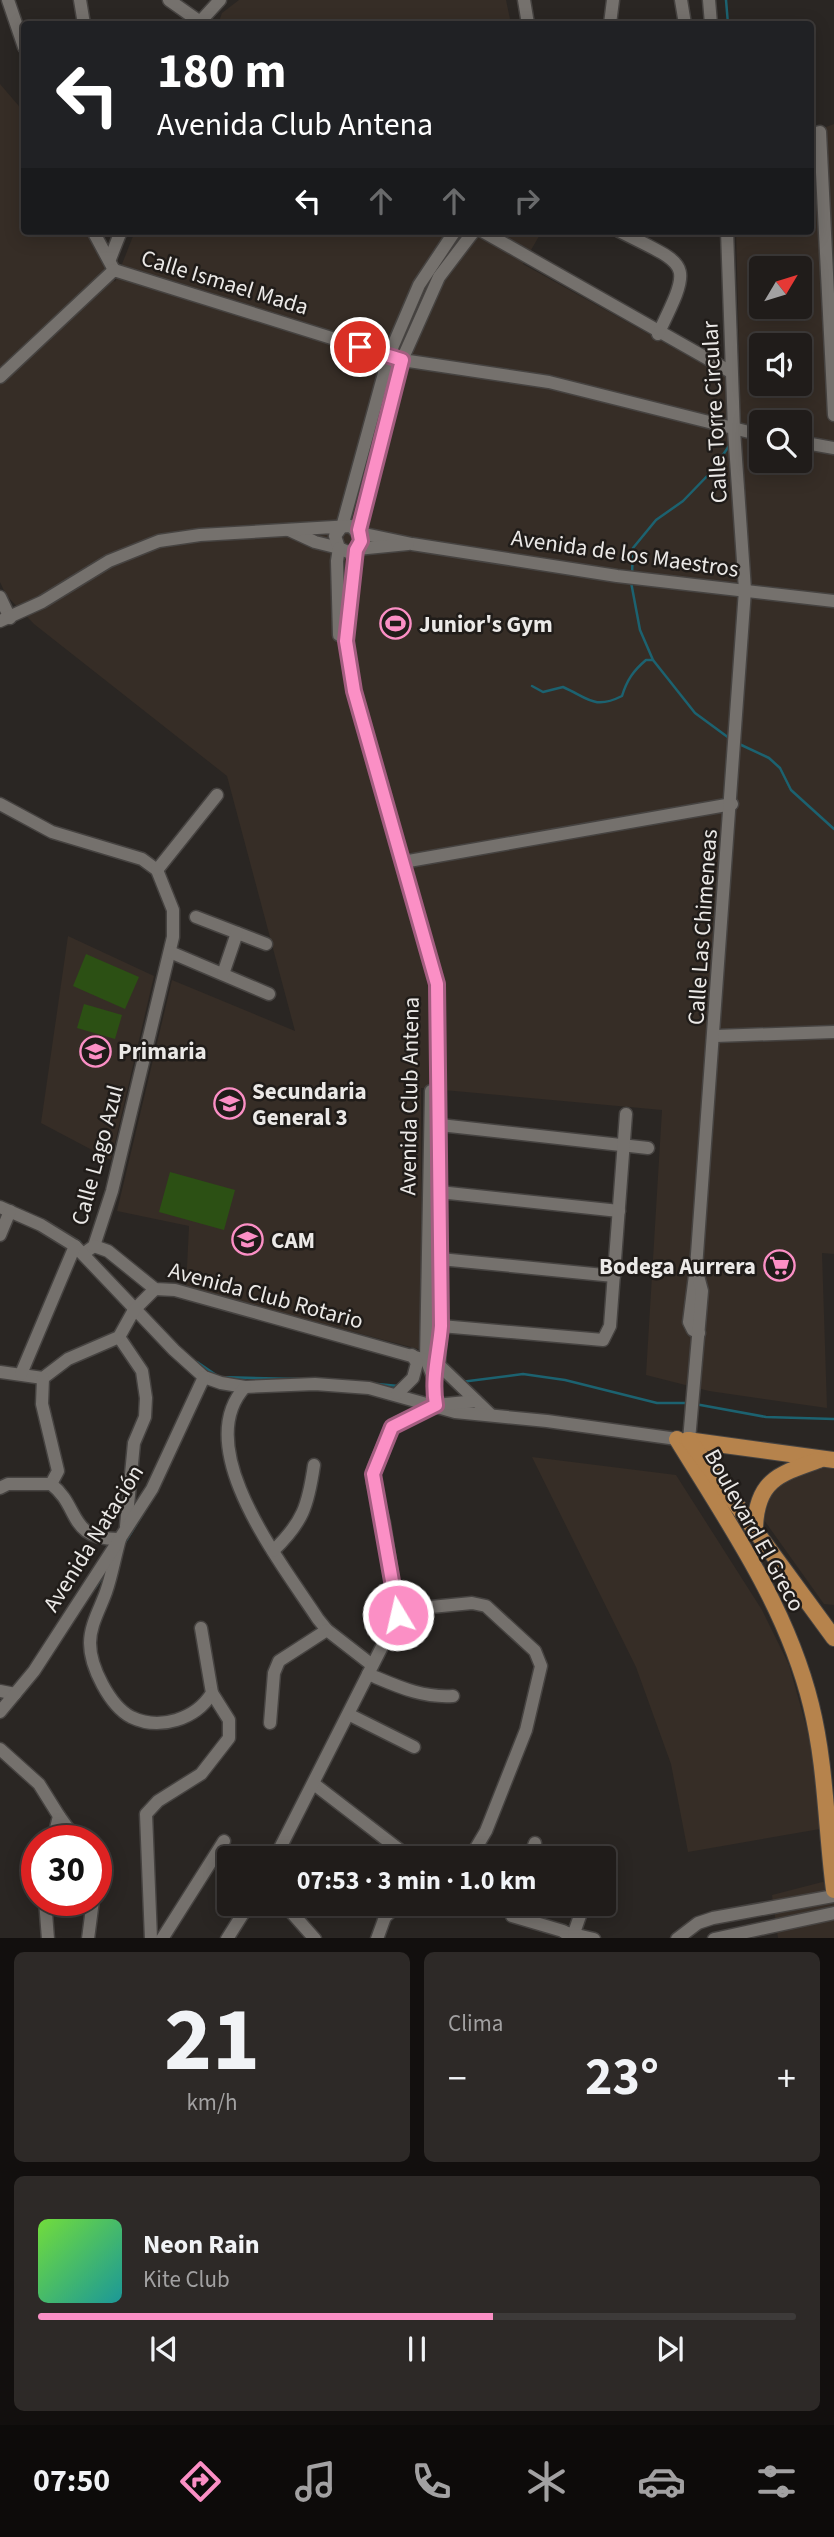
<!DOCTYPE html>
<html lang="es">
<head>
<meta charset="utf-8">
<style>
  :root { --surface:#201c1a; --page:#2d2927; --text:#f1f3f6; --muted:#a2a1a2; --line:#3d3a39; --accent:#fb8fc5 }
  body { margin:0; font-family:"Source Sans 3",sans-serif; background:var(--page); color:var(--text); height:100vh; display:flex; flex-direction:column; font-size:26px; white-space:nowrap }
  * { box-sizing:border-box; margin:0 }
  p { font-size:23px; color:var(--muted) }
  .icon { flex:none; width:38px; height:38px; fill:none; stroke:currentColor; stroke-width:2; stroke-linecap:round; stroke-linejoin:round }
  .map { position:relative; height:1938px; overflow:hidden }
  .drawer { display:flex; flex-direction:column; gap:14px; padding:14px; background:#120f0e; flex:1 }
  .drawer>* { flex:none }
  .banner { position:absolute; left:21px; top:21px; width:793px; height:214px; border-radius:7px; box-shadow:0 4px 18px #0003,0 0 0 2px var(--line); background:#202124; color:#fff; overflow:hidden }
  .needle { width:46px; rotate:52deg }
  .fabs { position:absolute; left:749px; top:256px; display:grid; gap:14px }
  .fabs a { display:grid; place-items:center; width:63px; height:63px; border-radius:7px; background:var(--surface); box-shadow:0 4px 18px #0003,0 0 0 2px var(--line); font-size:35px }
  .speed { position:absolute; left:21px; top:1825px; display:flex; gap:14px; font-size:35px; font-weight:700; text-align:center }
  .speed>* { display:grid; place-content:center; width:91px; height:91px; border-radius:50%; background:var(--surface); box-shadow:0 4px 18px #0003,0 0 0 2px var(--line); line-height:1 }
  .speed .limit { border:10px solid #d22; background:#fff; color:#111 }
  .pin { position:absolute; display:grid; place-items:center; width:60px; height:60px; color:#fff; margin:-30px; border:4px solid #fff; border-radius:50%; box-shadow:0 2px 7px #0007 }
  .me { position:absolute; width:77px; margin:-38px; rotate:351deg; stroke-linejoin:round; filter:drop-shadow(0 0 5px #0008) }
  .turn { display:flex; align-items:center; gap:24px; height:147px; padding:0 21px; font-size:32px }
  .turn .icon { width:91px; height:91px; stroke-width:2.5 }
  .turn b { display:block; font-size:49px; line-height:60px }
  .lanes { display:flex; align-items:center; height:66px; padding:0 21px; background:#0003; justify-content:center; gap:35px; direction:ltr }
  .lanes .off { opacity:.35 }
  .big { font-size:52px; font-weight:700; line-height:1.1 }
  .drawer .widget { flex:1; display:flex; flex-direction:column; justify-content:center; gap:10px; min-width:0; padding:0 24px; border-radius:10px; background:var(--page) }
  .drawer .dial { align-items:center; gap:0 }
  .dial b { font-size:91px; line-height:1 }
  .song { display:flex; align-items:center; gap:21px }
  .cover { width:84px; height:84px; border-radius:10px; background:linear-gradient(135deg,hsl(100 70% 55%),hsl(180 70% 35%)) }
  .played { height:7px; border-radius:4px; background:linear-gradient(90deg,var(--accent) 60%,var(--line) 60%) }
  .keys { display:flex; justify-content:space-around; direction:ltr }
  .heat { display:flex; justify-content:space-between; align-items:center; font-size:38px; direction:ltr }
  .drawer .tiles { flex:1; display:grid; gap:14px; grid-template-columns:1fr 1fr }
  .widget:last-child { grid-column:span 2 }
  .trip { position:absolute; left:217px; top:1846px; width:399px; height:70px; border-radius:7px; background:var(--surface); box-shadow:0 4px 18px #0003,0 0 0 2px var(--line); font-weight:700; line-height:70px; text-align:center }
  .tab-bar { display:flex; height:112px; justify-content:space-around; align-items:center; background:#0d0b0a; color:var(--muted) }
  .tab-bar .icon { width:49px; height:49px }
  .tab-bar .active { color:var(--accent) }
  .tab-bar b { font-size:32px; color:var(--text) }
  .map>svg:first-child { display:block }
  .built { fill:#362d26; fill-rule:evenodd }
  .grass { fill:#2c5014 }
  .lines { fill:none; stroke-linecap:round; stroke-linejoin:round }
  .stream { stroke:#1c6270; stroke-width:2.5 }
  .minor-casing { stroke:#464341; stroke-width:15 }
  .major-casing { stroke:#464341; stroke-width:18 }
  .minor { stroke:#75716d; stroke-width:12 }
  .major { stroke:#b6834c; stroke-width:16 }
  .route-casing { stroke:#a35d80; stroke-width:18 }
  .route { stroke:#fb8fc5; stroke-width:12 }
  .labels { text-anchor:middle; stroke-width:5; stroke-linejoin:round; paint-order:stroke }
  .street-label { font-size:23px; fill:#ebe9e7; stroke:#201c19 }
  .poi-label { font-size:23px; font-weight:bold; fill:#ebe9e7; stroke:#201c19; text-anchor:start }
</style>
</head>
<body>
<div class="map">
<svg width="834" height="1939" viewBox="0 0 834 1939">
  <rect width="100%" height="100%" fill="#2a2623"/>
  <!-- built -->
  <g class="built">
    <polygon points="239,0 506,0 511,24 218,24 222,13"/>
    <path d="M0,84L24,112V231H89L115,282L135,231H542L523,264L740,385L736,231H810V133L834,124V1254L822,1253L827,1408L709,1391L646,1375L662,1110L421,1088L422,1350L186,1288L189,1226L117,1211L172,980L295,1031L227,776L34,624L6,595L0,582ZM761,268H800V306H761ZM761,345H800V383H761ZM761,422H800V460H761Z"/>
    <polygon points="68,936 154,976 111,1160 41,1123"/>
    <polygon points="532,1457 676,1475 762,1610 789,1665 812,1747 820,1829 688,1852 671,1764 636,1667"/>
    <polygon points="814,1462 834,1464 834,1605 824,1604 764,1520 771,1490"/>
    <polygon points="834,1879 834,1938 778,1938 772,1895"/>
  </g>
  <!-- grass -->
  <g class="grass">
    <polygon points="86,954 139,977 125,1009 73,986"/>
    <polygon points="84,1004 122,1015 115,1039 77,1028"/>
    <polygon points="170,1172 235,1190 224,1230 159,1212"/>
  </g>
  <g class="lines">
    <!-- stream -->
    <g class="stream">
      <polyline points="726,0 728,24"/>
      <polyline points="632,575 633,548 656,520 683,501 712,471 731,443"/>
      <polyline points="631,582 640,630 653,660"/>
      <path d="M532,686L543,692L563,687C588,698 594,710 622,696C627,680 633,671 646,660H653L695,713L729,738"/>
      <polyline points="737,743 769,758 780,768 791,790 834,829"/>
      <polyline points="68,1235 80,1242"/>
      <polyline points="197,1362 219,1377 298,1379"/>
      <polyline points="461,1382 523,1374 565,1380 657,1403 689,1403"/>
      <polyline points="377,1384 399,1386"/>
      <polyline points="695,1404 766,1417 834,1419"/>
      <polyline points="124,1544 154,1496"/>
      <polyline points="95,1588 107,1570"/>
    </g>
    <defs>
      <g id="minor">
        <polyline points="8,0 24,47"/>
        <polyline points="80,0 84,24"/>
        <polyline points="169,0 203,24"/>
        <polyline points="524,0 528,24"/>
        <polyline points="681,0 685,24"/>
        <polyline points="709,0 711,24"/>
        <polyline points="198,24 220,0"/>
        <polyline points="610,24 613,0"/>
        <polyline points="810,135 820,132 834,415"/>
        <polyline points="93,231 114,270"/>
        <polyline points="482,231 731,372"/>
        <path d="M619,231C690,267 694,260 658,334"/>
        <polyline points="110,259 121,231"/>
        <polyline points="0,377 114,270 402,360 549,382 761,435"/>
        <polyline points="800,442 834,448"/>
        <polyline points="342,527 389,355 419,285 455,231"/>
        <polyline points="289,530 315,542 339,548"/>
        <polyline points="359,530 402,360 439,277 474,231"/>
        <polyline points="360,533 412,544 617,576 834,601"/>
        <polyline points="356,549 347,619 346,641 354,690 437,984 441,1326 439,1365 491,1415"/>
        <polyline points="357,549 408,544"/>
        <polyline points="0,597 10,618"/>
        <polyline points="0,621 42,602 109,561 159,541 200,535 351,526 361,537 357,549 348,552 339,548 335,536 340,529"/>
        <polyline points="339,635 337,561 339,548"/>
        <polyline points="0,804 52,832 142,859 157,870 173,910 173,937 112,1191 94,1246 83,1254"/>
        <polyline points="403,862 732,804"/>
        <polyline points="157,870 217,795"/>
        <polyline points="196,917 266,944"/>
        <polyline points="170,952 269,994"/>
        <polyline points="223,974 237,933"/>
        <polyline points="715,1036 834,1032"/>
        <polyline points="431,1091 426,1359 433,1377 436,1405"/>
        <polyline points="440,1125 648,1148"/>
        <polyline points="439,1192 619,1211"/>
        <polyline points="0,1207 41,1225 75,1246 174,1350 204,1377 221,1383 245,1387 315,1384 369,1388 455,1412 547,1421 677,1439"/>
        <polyline points="0,1235 10,1211"/>
        <polyline points="94,1246 108,1251 155,1289 175,1290 433,1362"/>
        <polyline points="440,1259 614,1276"/>
        <polyline points="695,1275 689,1322 693,1330 699,1333"/>
        <polyline points="441,1326 603,1340 610,1326 626,1114"/>
        <polyline points="119,1337 142,1371 146,1398 145,1417 134,1443 126,1526"/>
        <polyline points="0,1372 43,1378 68,1359 119,1337 134,1310 155,1289"/>
        <polyline points="21,1374 75,1246"/>
        <polyline points="43,1378 42,1404 58,1471 51,1484"/>
        <path d="M245,1387C189,1448 283,1565 318,1619L327,1630L372,1665"/>
        <polyline points="397,1394 413,1378 417,1363 412,1355"/>
        <polyline points="689,1440 702,1291 696,1268 745,590 734,430 727,231"/>
        <path d="M0,1488L8,1484H51C81,1507 67,1540 120,1539C115,1556 112,1575 106,1592C100,1609 90,1625 90,1643C90,1667 110,1706 131,1717C160,1731 196,1719 212,1693L201,1628"/>
        <path d="M273,1551C303,1522 308,1506 314,1465"/>
        <polyline points="398,1615 431,1607 472,1603 486,1606 535,1651 541,1666 526,1730 486,1831 470,1858"/>
        <path d="M368,1674C397,1686 421,1698 453,1696"/>
        <polyline points="0,1691 15,1694"/>
        <polyline points="0,1712 34,1671 152,1489 204,1377"/>
        <polyline points="350,1715 414,1747"/>
        <polyline points="270,1723 274,1673 279,1661 327,1630"/>
        <polyline points="0,1749 39,1784 59,1816 53,1841"/>
        <polyline points="314,1784 401,1851 449,1858"/>
        <polyline points="59,1816 77,1841"/>
        <polyline points="275,1858 398,1615 384,1523 373,1483 374,1467 384,1444 397,1423 436,1405 476,1401"/>
        <polyline points="529,1858 535,1843"/>
        <polyline points="45,1900 48,1939"/>
        <polyline points="284,1904 315,1939"/>
        <polyline points="510,1904 512,1916 563,1931 573,1939"/>
        <polyline points="564,1932 594,1939"/>
        <polyline points="574,1933 584,1904"/>
        <polyline points="88,1939 93,1900"/>
        <polyline points="151,1939 146,1814 158,1801 201,1774 229,1738 229,1720 212,1693"/>
        <polyline points="162,1939 224,1841"/>
        <polyline points="227,1939 249,1904"/>
        <polyline points="377,1939 385,1917 399,1904"/>
        <polyline points="677,1939 698,1923 713,1918 834,1896"/>
        <polyline points="714,1939 834,1913"/>
      </g>
      <g id="major">
        <path d="M677,1439C729,1524 787,1607 811,1705C826,1765 826,1829 834,1890"/>
        <polyline points="687,1440 834,1460"/>
        <polyline points="689,1440 834,1638"/>
        <path d="M755,1527C757,1480 779,1474 819,1460"/>
      </g>
    </defs>
    <!-- minor casing -->
    <use href="#minor" class="minor-casing"/>
    <!-- major casing -->
    <use href="#major" class="major-casing"/>
    <!-- minor -->
    <use href="#minor" class="minor"/>
    <!-- major -->
    <use href="#major" class="major"/>
  </g>
  <g class="lines">
    <defs>
      <path id="route" d="M360,347L402,360L359,530L361,541L356,550L346,641L354,691L437,984L441,1326C439,1353 431,1378 436,1405L392,1427L373,1474L398,1615"/>
    </defs>
    <!-- route casing -->
    <use href="#route" class="route-casing"/>
    <!-- route -->
    <use href="#route" class="route"/>
  </g>
  <!-- icons -->
  <defs>
    <symbol id="stadium-ring" viewBox="-11 -11 22 22"><circle r="9.5" fill="#201c19" stroke="#fb8fc5" stroke-width="1.5"/><path d="M0-5a6.5 5 0 1 0 0 10a6.5 5 0 1 0 0-10ZM-3.5-1.8h7v3.6h-7Z" fill="#fb8fc5"/></symbol>
    <symbol id="school-ring" viewBox="-11 -11 22 22"><circle r="9.5" fill="#201c19" stroke="#fb8fc5" stroke-width="1.5"/><path d="M0-5L7-2L0 1L-7-2ZM-4 1L0 2.5L4 1V4Q0 6-4 4Z" fill="#fb8fc5"/></symbol>
    <symbol id="supermarket-ring" viewBox="-11 -11 22 22"><circle r="9.5" fill="#201c19" stroke="#fb8fc5" stroke-width="1.5"/><path d="M-6-5.5h2.5l.6 2H6L4.5 2H-2.5L-4.4-4H-6ZM-1.5 3.2a1.3 1.3 0 1 0 .1 0ZM3 3.2a1.3 1.3 0 1 0 .1 0Z" fill="#fb8fc5"/></symbol>
  </defs>
  <g fill-rule="evenodd">
    <use href="#stadium-ring" x="378" y="606" width="35" height="35"/>
    <use href="#school-ring" x="78" y="1034" width="35" height="35"/>
    <use href="#school-ring" x="212" y="1086" width="35" height="35"/>
    <use href="#school-ring" x="230" y="1222" width="35" height="35"/>
    <use href="#supermarket-ring" x="762" y="1248" width="35" height="35"/>
  </g>
  <g class="labels">
    <!-- street labels -->
    <g class="street-label">
      <text transform="translate(225 282) rotate(17)" y="8">Calle Ismael Mada</text>
      <text transform="translate(714 412) rotate(-93)" y="8">Calle Torre Circular</text>
      <text transform="translate(625 553) rotate(8)" y="8">Avenida de los Maestros</text>
      <text transform="translate(702 927) rotate(-86)" y="8">Calle Las Chimeneas</text>
      <text transform="translate(409 1096) rotate(-89)" y="8">Avenida Club Antena</text>
      <text transform="translate(97 1155) rotate(-75)" y="8">Calle Lago Azul</text>
      <text transform="translate(266 1295) rotate(15)" y="8">Avenida Club Rotario</text>
      <text transform="translate(755 1530) rotate(61)" y="8">Boulevard El Greco</text>
      <text transform="translate(93 1538) rotate(-58)" y="8">Avenida Natación</text>
    </g>
    <!-- poi labels -->
    <g class="poi-label">
      <text x="419" y="632">Junior's Gym</text>
      <text x="118" y="1059">Primaria</text>
      <text x="252" y="1099">Secundaria<tspan x="252" dy="26">General 3</tspan></text>
      <text x="271" y="1248">CAM</text>
      <text x="756" y="1274" text-anchor="end">Bodega Aurrera</text>
    </g>
  </g>
</svg>
<div class="fabs">
<a><svg class="needle" viewBox="-14 -14 28 28"><path d="M0-13l5 13h-10z" fill="#e53935"/><path d="M0 13l5-13h-10z" fill="#a2a1a2"/></svg></a>
<a><svg class="icon" aria-label="sound" viewBox="0 0 24 24"><path d="M4 9h4l5-4v14l-5-4H4zM17 9q2 3 0 6"/></svg></a>
<a><svg class="icon" aria-label="search" viewBox="0 0 24 24"><circle cx="10" cy="10" r="6"/><path d="M15 15l6 6"/></svg></a>
</div>
<div class="speed"><div class="limit">30</div></div>
<div class="pin" style="left:360px;top:347px;background:#d93025"><svg class="icon" aria-label="arrive" viewBox="0 0 24 24"><path d="M6 21V4h12l-3 4 3 4H6"/></svg></div>
<svg class="me" style="left:398px;top:1615px" viewBox="-20 -20 40 40"><circle r="17" fill="#fb8fc5" stroke="#fff" stroke-width="3"/><path d="M0-11L8 9 0 5-8 9z" fill="#fff"/></svg>
<div class="trip">07:53 · 3 min · 1.0 km</div>
<div class="banner">
<div class="turn"><svg class="icon" aria-label="left" viewBox="0 0 24 24"><path d="M17 20v-9H6M10 6l-5 5 5 5"/></svg><div><b>180 m</b>Avenida Club Antena</div></div>
<div class="lanes"><svg class="icon" aria-label="left" viewBox="0 0 24 24"><path d="M17 20v-9H6M10 6l-5 5 5 5"/></svg><svg class="icon off" aria-label="ahead" viewBox="0 0 24 24"><path d="M12 20V5M6 11l6-6 6 6"/></svg><svg class="icon off" aria-label="ahead" viewBox="0 0 24 24"><path d="M12 20V5M6 11l6-6 6 6"/></svg><svg class="icon off" aria-label="right" viewBox="0 0 24 24"><path d="M7 20v-9h11M14 6l5 5-5 5"/></svg></div>
</div>
</div>
<section class="drawer">
<div class="tiles">
<div class="widget dial"><b>21</b><p>km/h</p></div>
<div class="widget"><p>Clima</p>
<div class="heat"><a>−</a><b class="big">23°</b><a>+</a></div>
</div>
<div class="widget">
<div class="song"><i class="cover"></i><div><b>Neon Rain</b><p>Kite Club</p></div></div>
<div class="played"></div>
<div class="keys"><svg class="icon" aria-label="previous" viewBox="0 0 24 24"><path d="M18 5L8 12l10 7zM5 5v14"/></svg><svg class="icon" aria-label="pause" viewBox="0 0 24 24"><path d="M8 5v14M16 5v14"/></svg><svg class="icon" aria-label="next" viewBox="0 0 24 24"><path d="M6 5l10 7-10 7zM19 5v14"/></svg></div>
</div>
</div>
</section>
<nav class="tab-bar">
<b>07:50</b>
<svg class="icon active" aria-label="directions" viewBox="0 0 24 24"><path d="M12 3l9 9-9 9-9-9zM9 14v-3h6M13 9l2 2-2 2"/></svg>
<svg class="icon" aria-label="music" viewBox="0 0 24 24"><path d="M9 18V5l10-2v13"/><circle cx="6" cy="18" r="3"/><circle cx="16" cy="16" r="3"/></svg>
<svg class="icon" aria-label="phone" viewBox="0 0 24 24"><path d="M5 4h4l2 5-3 2q2 4 5 5l2-3 5 2v4C11 20 4 13 5 4z"/></svg>
<svg class="icon" aria-label="climate" viewBox="0 0 24 24"><path d="M12 3v18M4 7l16 10M4 17L20 7"/></svg>
<svg class="icon" aria-label="car" viewBox="0 0 24 24"><path d="M5 17H2v-5l4-1 3-4h7l3 4 3 1v5h-3M9 17h6M6 11h13"/><circle cx="7" cy="17" r="2"/><circle cx="17" cy="17" r="2"/></svg>
<svg class="icon" aria-label="filters" viewBox="0 0 24 24"><path d="M4 7h16M4 17h16"/><circle cx="9" cy="7" r="2"/><circle cx="15" cy="17" r="2"/></svg>
</nav>
</body>
</html>
